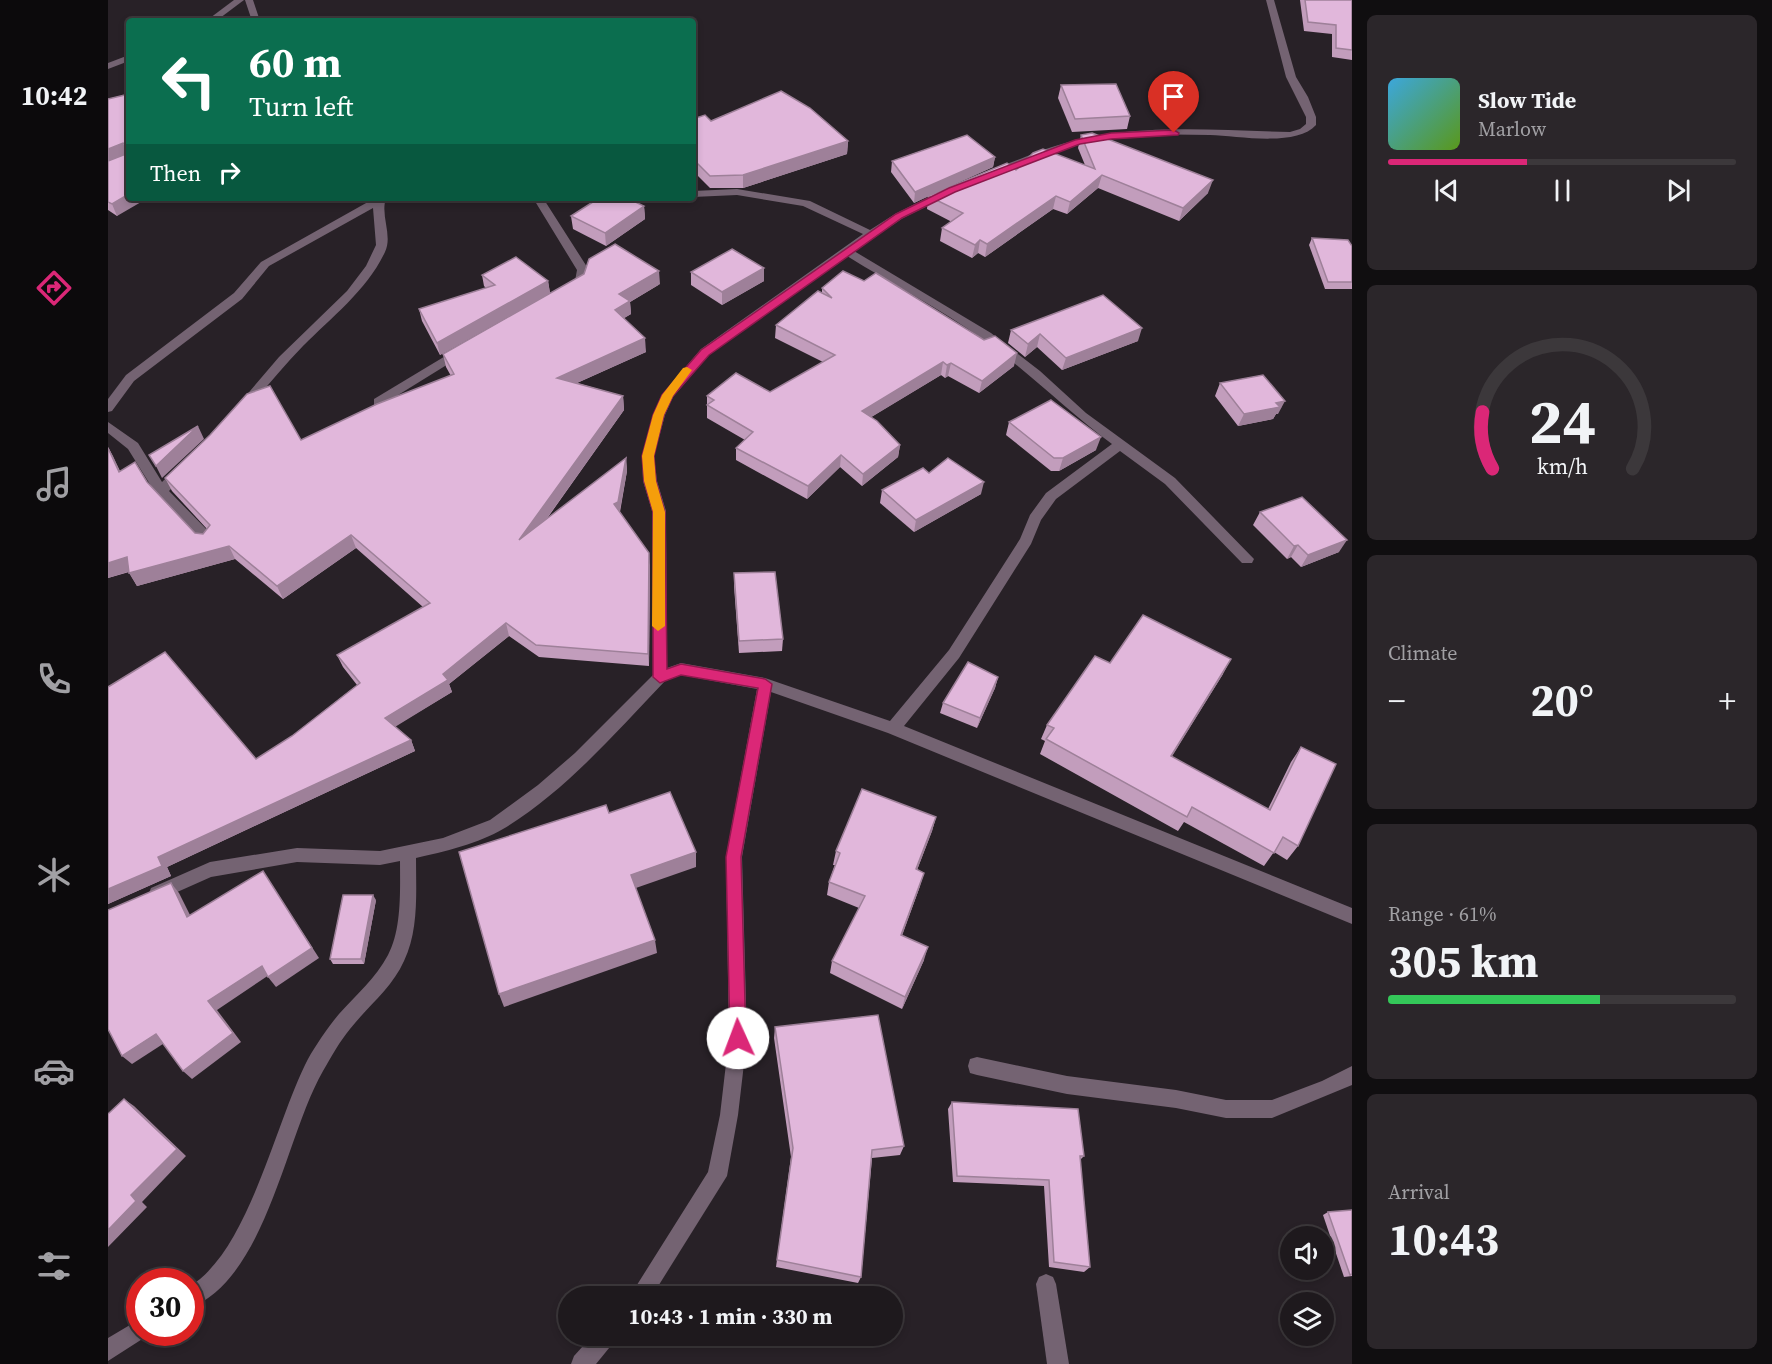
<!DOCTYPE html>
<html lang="en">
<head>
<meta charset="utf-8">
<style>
  :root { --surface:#1e191d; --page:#2b262a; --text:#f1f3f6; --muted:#a1a0a4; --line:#3c383b; --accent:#db2777 }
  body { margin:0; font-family:"Source Serif 4",serif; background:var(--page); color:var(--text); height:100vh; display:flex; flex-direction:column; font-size:22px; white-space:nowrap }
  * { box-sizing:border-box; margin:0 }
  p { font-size:20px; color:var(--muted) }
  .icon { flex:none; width:33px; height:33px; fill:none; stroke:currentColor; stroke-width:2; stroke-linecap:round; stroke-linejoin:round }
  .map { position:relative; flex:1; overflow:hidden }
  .panel { display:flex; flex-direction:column; gap:15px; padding:15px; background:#100e10; width:420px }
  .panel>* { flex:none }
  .top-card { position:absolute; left:18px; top:18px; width:570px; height:183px; border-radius:6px; box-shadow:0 3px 9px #0003,0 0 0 2px var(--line); background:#0b6e4f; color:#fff; overflow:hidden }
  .controls { position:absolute; left:1172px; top:1226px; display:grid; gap:12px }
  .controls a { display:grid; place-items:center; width:54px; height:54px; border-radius:50%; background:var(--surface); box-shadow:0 3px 9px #0003,0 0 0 2px var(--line); font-size:30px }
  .speed { position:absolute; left:18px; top:1268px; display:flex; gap:12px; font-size:30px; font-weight:700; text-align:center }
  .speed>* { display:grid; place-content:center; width:78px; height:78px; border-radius:50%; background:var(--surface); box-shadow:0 3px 9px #0003,0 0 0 2px var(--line); line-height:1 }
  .speed .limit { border:9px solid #d22; background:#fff; color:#111 }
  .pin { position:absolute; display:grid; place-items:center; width:51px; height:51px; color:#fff; margin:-62px -26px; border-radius:50% 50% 50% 0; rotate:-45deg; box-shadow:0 0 6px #0007 }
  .pin .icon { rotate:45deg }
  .me { position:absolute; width:66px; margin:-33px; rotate:358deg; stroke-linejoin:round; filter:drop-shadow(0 0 4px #0008) }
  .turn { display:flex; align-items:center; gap:21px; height:126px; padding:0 24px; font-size:27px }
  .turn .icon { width:78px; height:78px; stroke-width:2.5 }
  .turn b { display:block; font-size:42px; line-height:51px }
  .then { display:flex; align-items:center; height:57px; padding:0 24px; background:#0003; gap:12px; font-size:22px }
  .big { font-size:45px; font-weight:700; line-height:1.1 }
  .panel .tile { flex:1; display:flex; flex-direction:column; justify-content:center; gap:9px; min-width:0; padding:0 21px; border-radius:9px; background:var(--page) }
  .panel .dial { align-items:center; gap:0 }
  .dial svg { height:156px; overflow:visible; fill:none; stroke:var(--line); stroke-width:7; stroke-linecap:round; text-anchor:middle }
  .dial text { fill:var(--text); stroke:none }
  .song { display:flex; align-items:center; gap:18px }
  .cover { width:72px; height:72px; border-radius:9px; background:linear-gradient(135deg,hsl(200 70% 55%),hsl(90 70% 35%)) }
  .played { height:6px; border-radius:3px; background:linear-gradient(90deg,var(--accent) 40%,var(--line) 40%) }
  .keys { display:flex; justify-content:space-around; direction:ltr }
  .heat { display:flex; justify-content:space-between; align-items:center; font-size:33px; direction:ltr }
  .charge { height:9px; border-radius:4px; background:linear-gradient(90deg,#34c759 61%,var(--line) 0) }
  .trip { position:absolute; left:450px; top:1286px; width:345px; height:60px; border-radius:30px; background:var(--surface); box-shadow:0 3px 9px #0003,0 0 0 2px var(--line); font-weight:700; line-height:60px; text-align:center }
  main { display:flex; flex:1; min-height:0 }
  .dock { display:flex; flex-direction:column; width:108px; justify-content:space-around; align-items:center; background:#0c0a0c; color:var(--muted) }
  .dock .icon { width:42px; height:42px }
  .dock .active { color:var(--accent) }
  .dock b { font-size:27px; color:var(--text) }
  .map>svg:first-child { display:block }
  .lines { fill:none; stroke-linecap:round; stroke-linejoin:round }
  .minor { fill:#746372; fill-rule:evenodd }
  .wall { fill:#c29dbc }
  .shaded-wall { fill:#9e8099 }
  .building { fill:#e1b7db; stroke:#9e8099; stroke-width:1.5 }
  .route { fill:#db2777; stroke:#8e194d; stroke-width:1.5 }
  .slow { fill:#f59e0b }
</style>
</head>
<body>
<main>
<nav class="dock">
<b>10:42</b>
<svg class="icon active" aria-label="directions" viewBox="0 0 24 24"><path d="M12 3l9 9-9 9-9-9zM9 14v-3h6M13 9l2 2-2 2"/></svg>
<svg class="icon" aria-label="music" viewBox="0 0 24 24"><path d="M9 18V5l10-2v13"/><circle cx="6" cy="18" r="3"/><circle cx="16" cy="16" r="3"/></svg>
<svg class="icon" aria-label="phone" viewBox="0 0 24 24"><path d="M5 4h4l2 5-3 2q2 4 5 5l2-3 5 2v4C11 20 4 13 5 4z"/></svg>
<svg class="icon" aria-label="climate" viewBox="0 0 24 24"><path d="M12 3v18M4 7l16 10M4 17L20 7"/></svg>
<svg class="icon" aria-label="car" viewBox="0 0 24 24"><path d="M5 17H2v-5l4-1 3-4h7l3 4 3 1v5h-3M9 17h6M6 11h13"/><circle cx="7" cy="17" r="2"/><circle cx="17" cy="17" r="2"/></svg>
<svg class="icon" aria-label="filters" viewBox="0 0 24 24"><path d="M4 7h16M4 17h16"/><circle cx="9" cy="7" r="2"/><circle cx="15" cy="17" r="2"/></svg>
</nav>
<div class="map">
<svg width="1244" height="1364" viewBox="0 0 1244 1364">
  <rect width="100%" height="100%" fill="#282127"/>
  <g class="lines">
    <!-- minor -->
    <g class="minor">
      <polygon points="126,0 136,0 108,21 98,21"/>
      <polygon points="137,0 145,0 152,21 144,21"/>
      <path d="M1158,0H1166L1188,77L1200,97L1208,117V125C1189,147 1130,136 1102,135C1058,134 1012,133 970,145C942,152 916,166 889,176L880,174C889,166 906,162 917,157C1005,120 1089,130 1182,132L1192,129L1198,124V117L1178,77Z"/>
      <polygon points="21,55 21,61 0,69 0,63"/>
      <path d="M629,189L702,201L762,230L787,214L833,191H841V195L795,218L746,251L883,333L932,371L978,413L1067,478L1146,559L1144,563H1134L1057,484L1012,451L948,499L933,520L923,544L851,658L796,726L1244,908V924L780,733L663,692L634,857L639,1038L630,1115L619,1176L544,1296H522L600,1172L612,1115L621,1038L618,857L649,689L573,675L557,681C507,733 458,791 395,829C372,843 335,852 308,858C308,892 311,930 296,961C284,988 260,1006 242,1029C232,1041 223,1057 215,1071C177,1137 159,1277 82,1308V1286C141,1251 168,1120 200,1059C208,1045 220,1027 231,1014C248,995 268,978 280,955C294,929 292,890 292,861L272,865L189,862L103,877L49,901L43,898L41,893L43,888L102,862L189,848L272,851L335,838L382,820L430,785L467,753L545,675L544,511L535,481L534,456L545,415L554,395L593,349L755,234L695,206L629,195L585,197V191ZM739,256C784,284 833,309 876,340C921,372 959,411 1004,444L938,493L922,515L912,539L841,650L782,721L657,678L573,663L559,668L558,511L549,481L546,456L557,415L565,397L601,355Z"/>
      <path d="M267,198H278C272,216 285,235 277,252C259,290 224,317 195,346C176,365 159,387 140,408L136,409L130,405L171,357L239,291L258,266L268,245L265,208L161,266L134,299L26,381L4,411L0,412V399L18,375L126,293L153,262Z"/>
      <path d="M425,198H435L481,270C478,281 476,288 464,291L458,288L467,281L469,270Z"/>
      <polygon points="354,346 360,350 358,353 274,405 266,405 266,399"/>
      <polygon points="0,422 30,443 54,482 69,467 79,467 81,470 79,473 61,491 105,536 107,540 105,544 95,544 48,494 20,449 0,433"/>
      <polygon points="869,1057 959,1076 1068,1090 1118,1100 1164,1100 1214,1081 1244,1066 1244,1085 1164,1118 1118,1118 1068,1108 959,1094 869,1075 862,1073 860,1066 862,1059"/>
      <polygon points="938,1274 945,1277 948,1284 961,1364 939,1364 928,1284 931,1277"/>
      <polygon points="32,1319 32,1332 41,1332 39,1336 0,1361 0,1338"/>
      <polygon points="485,1335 510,1335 506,1342 488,1364 463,1364 466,1356"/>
    </g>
  </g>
  <!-- wall -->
  <g class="wall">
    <polygon points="1192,0 1244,0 1244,60 1224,57 1224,34 1196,31"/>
    <polygon points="953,85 1022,116 1019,129 964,132 950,98"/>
    <polygon points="21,94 21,198 9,216 0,210 0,99"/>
    <polygon points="585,119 603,121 740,141 739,154 635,188 602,188 585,171"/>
    <polygon points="973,135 1100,193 1071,221 990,188 959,214 945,209 877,257 870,253 864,258 832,241 834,228 844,222 819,209 820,196 806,203 783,172 784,161 887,157 885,167 822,195 908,170 977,165 970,148"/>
    <polygon points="536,206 537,219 498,246 465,229 463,216"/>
    <polygon points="1204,238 1244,246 1244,289 1217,289 1201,245"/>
    <polygon points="656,268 656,281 614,305 583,285 583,272"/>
    <polygon points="374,275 440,281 442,293 332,355 314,321 311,309 378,288 376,286"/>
    <polygon points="552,284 522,302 523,314 516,318 538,352 469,383 515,396 516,410 438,520 518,458 519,471 512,512 542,566 541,666 431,657 401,636 341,684 344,692 287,726 303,740 307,751 59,867 63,876 0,904 0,687 148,759 184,736 249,685 235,667 229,655 315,607 248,548 175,599 127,559 29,586 21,572 0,578 0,447 12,471 39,482 87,533 95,534 99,529 64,491 57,478 193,440 343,376 338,367 335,354"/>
    <polygon points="714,288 906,366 871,393 840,376 837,378 833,375 763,417 792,445 790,457 754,486 732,467 699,499 628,460 628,448 637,440 599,418 599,396 662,392 715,362 667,338 668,325 714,293"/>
    <polygon points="903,330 1030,341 954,370 929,347 917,357 900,343"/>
    <polygon points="1112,383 1170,414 1168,414 1165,419 1130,426 1107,396"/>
    <polygon points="901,422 988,450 951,471 943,471 898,435"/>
    <polygon points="821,473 873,494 806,532 772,503 774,490"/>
    <polygon points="1152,512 1231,552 1193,567 1183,557 1179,559 1145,525"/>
    <polygon points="626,573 675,639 674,651 631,653 626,586"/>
    <polygon points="1002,663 1115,674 1063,757 1160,809 1183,762 1193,747 1190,846 1179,860 1166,852 1156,866 1076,822 1070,831 932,754 937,741 933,739 939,725"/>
    <polygon points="890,677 887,688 869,728 832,713 835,703"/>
    <polygon points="828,817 824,831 809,870 812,886 794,935 816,960 794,1009 722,973 724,961 751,908 719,895 721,882 727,865 725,865 728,851"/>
    <polygon points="268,900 256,964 225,964 222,959"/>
    <polygon points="667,1027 796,1146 792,1155 764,1158 753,1277 750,1283 668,1267 683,1157 666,1038"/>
    <polygon points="844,1102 976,1156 972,1160 982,1267 976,1272 941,1267 936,1186 845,1182 840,1109"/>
    <polygon points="1244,1210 1244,1276 1236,1277 1215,1215 1220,1212"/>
  </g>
  <!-- shaded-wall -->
  <g class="shaded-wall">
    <polygon points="740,141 739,154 635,188 635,175"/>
    <polygon points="15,143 20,155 0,163 0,149"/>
    <polygon points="887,157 885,167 806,203 807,192"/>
    <polygon points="994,175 990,188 959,214 962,202"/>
    <polygon points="1105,180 1100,193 1071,221 1075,208"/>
    <polygon points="21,194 21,198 40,198 9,216 4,204"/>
    <polygon points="948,196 945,209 877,257 879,244"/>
    <polygon points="536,206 537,219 498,246 497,233"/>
    <polygon points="872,240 870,253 864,258 867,245"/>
    <polygon points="656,268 656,281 614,305 614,292"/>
    <polygon points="551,271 552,284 522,302 523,314 508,323 507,310 511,294"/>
    <polygon points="440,281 442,293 332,355 329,343"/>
    <polygon points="1034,328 1030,341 954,370 958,358"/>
    <polygon points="932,334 929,347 917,357 920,344"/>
    <polygon points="537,338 538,352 451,391 449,378"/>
    <polygon points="909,353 906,366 871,393 874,381"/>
    <polygon points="835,362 833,375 752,424 754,411"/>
    <polygon points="843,363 840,376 837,378 839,365"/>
    <polygon points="515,396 516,410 414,553 411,540"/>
    <polygon points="1177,401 1170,414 1168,414 1165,419 1130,426 1136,414 1168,403"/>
    <polygon points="90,426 96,439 54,478 48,466"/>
    <polygon points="993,437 988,450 951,471 955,458"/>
    <polygon points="792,445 790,457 754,486 755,474"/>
    <polygon points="0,447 5,456 18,485 11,472"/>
    <polygon points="733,455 732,467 699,499 700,486"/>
    <polygon points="518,458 519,471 511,515 506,504"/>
    <polygon points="876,482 873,494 806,532 808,520"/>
    <polygon points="243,535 248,548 175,599 169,586"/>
    <polygon points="1239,540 1231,552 1193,567 1200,555"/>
    <polygon points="1190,545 1183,557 1179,559 1186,546"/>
    <polygon points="121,546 127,559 29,586 21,573"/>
    <polygon points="541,553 542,566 541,666 540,654"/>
    <polygon points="19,557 26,570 0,578 0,563"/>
    <polygon points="398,623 401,636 341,684 344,692 282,730 277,718 335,674"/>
    <polygon points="1123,659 1115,674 1055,771 1063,756"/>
    <polygon points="890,677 887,688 869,728 872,718"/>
    <polygon points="303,740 307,751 59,867 63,876 0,904 0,889 50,857"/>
    <polygon points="828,817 824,831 804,883 808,869"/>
    <polygon points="588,852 588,867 525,889 523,875"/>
    <polygon points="155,871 211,958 168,987 160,977"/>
    <polygon points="816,873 812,886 790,947 793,935"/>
    <polygon points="63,883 71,893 88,927 79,917"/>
    <polygon points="265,895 268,900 256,964 253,959"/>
    <polygon points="547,940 549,953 396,1007 391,994"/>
    <polygon points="820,947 816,960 794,1009 797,997"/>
    <polygon points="154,966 161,975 109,1010 133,1042 84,1079 75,1071 100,1001"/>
    <polygon points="48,1034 58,1042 24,1064 14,1056"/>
    <polygon points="16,1099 26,1106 78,1156 34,1202 39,1207 0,1247 0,1230 23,1195"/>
  </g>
  <!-- building -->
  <g class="building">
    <polygon points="1197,0 1244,0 1244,50 1228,48 1228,25 1200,22"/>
    <polygon points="1008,84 1022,116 967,119 953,85"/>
    <polygon points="673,91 702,108 740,141 635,175 602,176 585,159 585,119 597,115 603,121"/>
    <polygon points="21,94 21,194 4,204 0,202 0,161 18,154 18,145 15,143 0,149 0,99"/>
    <polygon points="984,133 1105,180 1075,208 994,175 962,202 948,196 879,244 872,240 867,245 834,228 855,213 820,196 899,163 908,170 925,153 935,149 987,169 973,135"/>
    <polygon points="859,135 887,157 807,192 784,161"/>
    <polygon points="491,198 519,198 536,206 497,233 463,216"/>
    <polygon points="1204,238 1240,240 1244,246 1244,282 1220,282"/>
    <polygon points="507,244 551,271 511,294 522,301 507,310 537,338 449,378 515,396 411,540 518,458 510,502 506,504 541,553 540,654 428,645 398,623 335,674 340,680 277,718 303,740 50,857 54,866 0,889 0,687 57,652 148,759 184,736 252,683 229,655 322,603 243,535 169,586 121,546 21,573 19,557 0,563 0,448 11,472 27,462 39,482 87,533 95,534 102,525 57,478 102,435 139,394 162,386 193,440 269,404 346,374 335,354 476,274 481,259"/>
    <polygon points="624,249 656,268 614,292 583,272"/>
    <polygon points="408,257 440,281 329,343 311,309 387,285 374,275"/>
    <polygon points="735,271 756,281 768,273 876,340 887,336 909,353 874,381 843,363 839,365 835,362 754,411 769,421 792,445 755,474 733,455 700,486 628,448 645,432 599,405 606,400 599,396 628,373 662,392 727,355 668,325 710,291 724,298 714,288"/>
    <polygon points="995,295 1034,328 958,358 932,334 920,344 903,330"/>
    <polygon points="1155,375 1177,401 1168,403 1172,407 1136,414 1112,383"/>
    <polygon points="943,400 993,437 955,458 946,458 901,422"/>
    <polygon points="90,426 48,466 41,455"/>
    <polygon points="840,458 876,482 808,520 774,490 815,468 821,473"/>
    <polygon points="1194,497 1239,540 1200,555 1190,545 1186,546 1152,512"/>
    <polygon points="667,572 675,639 631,641 626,573"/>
    <polygon points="1035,615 1123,659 1063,756 1162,810 1193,747 1228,764 1190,846 1175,837 1166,853 1084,807 1079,817 938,739 946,728 939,725 987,656 1002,663"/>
    <polygon points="860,662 890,677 872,718 835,703"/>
    <polygon points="754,789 828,817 808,869 816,873 793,935 820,947 797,997 724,961 757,896 721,882 732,853 728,851"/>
    <polygon points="562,792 588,852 523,875 547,940 391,994 351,852 498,805 501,813"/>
    <polygon points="155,871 204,948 160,977 154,966 100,1001 125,1033 75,1071 48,1034 14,1056 0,1029 0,910 63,883 79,917"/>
    <polygon points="235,895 265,895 253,959 222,959"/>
    <polygon points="770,1015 796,1146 764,1150 753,1277 669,1260 685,1148 667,1027"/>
    <polygon points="16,1099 69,1149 23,1195 28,1201 0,1230 0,1114"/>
    <polygon points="844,1102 970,1109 976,1156 972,1156 982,1267 946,1262 941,1180 849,1176"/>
    <polygon points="1244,1210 1244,1274 1242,1275 1220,1212"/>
  </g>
  <!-- route -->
  <polygon class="route" points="1066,130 1071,133 1070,135 1003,139 972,144 847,192 794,218 601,355 565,396 556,415 546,456 548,481 557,512 559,669 573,664 657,679 664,684 633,857 638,1038 636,1044 630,1046 624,1044 622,1038 618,857 650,688 573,675 552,683 545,677 545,512 536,481 534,456 545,415 554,395 593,350 788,214 841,188 967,140 1003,133"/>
  <!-- slow -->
  <polygon class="slow" points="579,367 584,370 565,396 556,415 546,456 548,481 557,512 557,626 550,631 544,626 545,512 536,481 534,456 545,415 554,395 575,368"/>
</svg>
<div class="controls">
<a><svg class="icon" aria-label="sound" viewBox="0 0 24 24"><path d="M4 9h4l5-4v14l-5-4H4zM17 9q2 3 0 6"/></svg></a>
<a><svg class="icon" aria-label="layers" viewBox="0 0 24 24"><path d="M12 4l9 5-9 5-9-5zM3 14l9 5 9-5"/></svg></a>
</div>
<div class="speed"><div class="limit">30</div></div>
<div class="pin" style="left:1066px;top:133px;background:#d93025"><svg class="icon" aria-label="arrive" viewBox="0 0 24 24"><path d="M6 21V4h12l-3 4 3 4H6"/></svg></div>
<svg class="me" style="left:630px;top:1038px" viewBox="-20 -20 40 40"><circle r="19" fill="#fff"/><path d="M0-13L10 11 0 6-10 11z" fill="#db2777"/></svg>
<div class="trip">10:43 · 1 min · 330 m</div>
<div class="top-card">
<div class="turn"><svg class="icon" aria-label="left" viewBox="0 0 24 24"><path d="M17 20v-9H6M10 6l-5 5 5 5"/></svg><div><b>60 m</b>Turn left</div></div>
<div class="then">Then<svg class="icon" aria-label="right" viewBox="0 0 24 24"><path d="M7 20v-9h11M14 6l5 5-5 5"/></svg></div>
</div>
</div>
<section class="panel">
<div class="tile">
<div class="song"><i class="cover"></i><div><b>Slow Tide</b><p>Marlow</p></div></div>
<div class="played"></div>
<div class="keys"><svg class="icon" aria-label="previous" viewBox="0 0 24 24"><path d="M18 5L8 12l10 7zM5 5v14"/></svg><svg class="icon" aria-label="pause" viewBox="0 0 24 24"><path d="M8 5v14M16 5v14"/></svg><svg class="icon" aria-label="next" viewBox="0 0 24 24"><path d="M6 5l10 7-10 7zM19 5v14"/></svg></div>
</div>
<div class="tile dial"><svg viewBox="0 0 100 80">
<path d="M14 69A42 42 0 1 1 86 69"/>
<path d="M14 69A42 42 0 0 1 9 40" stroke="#db2777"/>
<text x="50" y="56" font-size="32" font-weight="700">24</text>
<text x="50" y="72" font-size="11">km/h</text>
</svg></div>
<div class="tile"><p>Climate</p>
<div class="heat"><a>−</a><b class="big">20°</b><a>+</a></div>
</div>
<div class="tile"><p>Range · 61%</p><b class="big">305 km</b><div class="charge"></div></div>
<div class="tile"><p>Arrival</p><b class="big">10:43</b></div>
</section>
</main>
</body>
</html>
